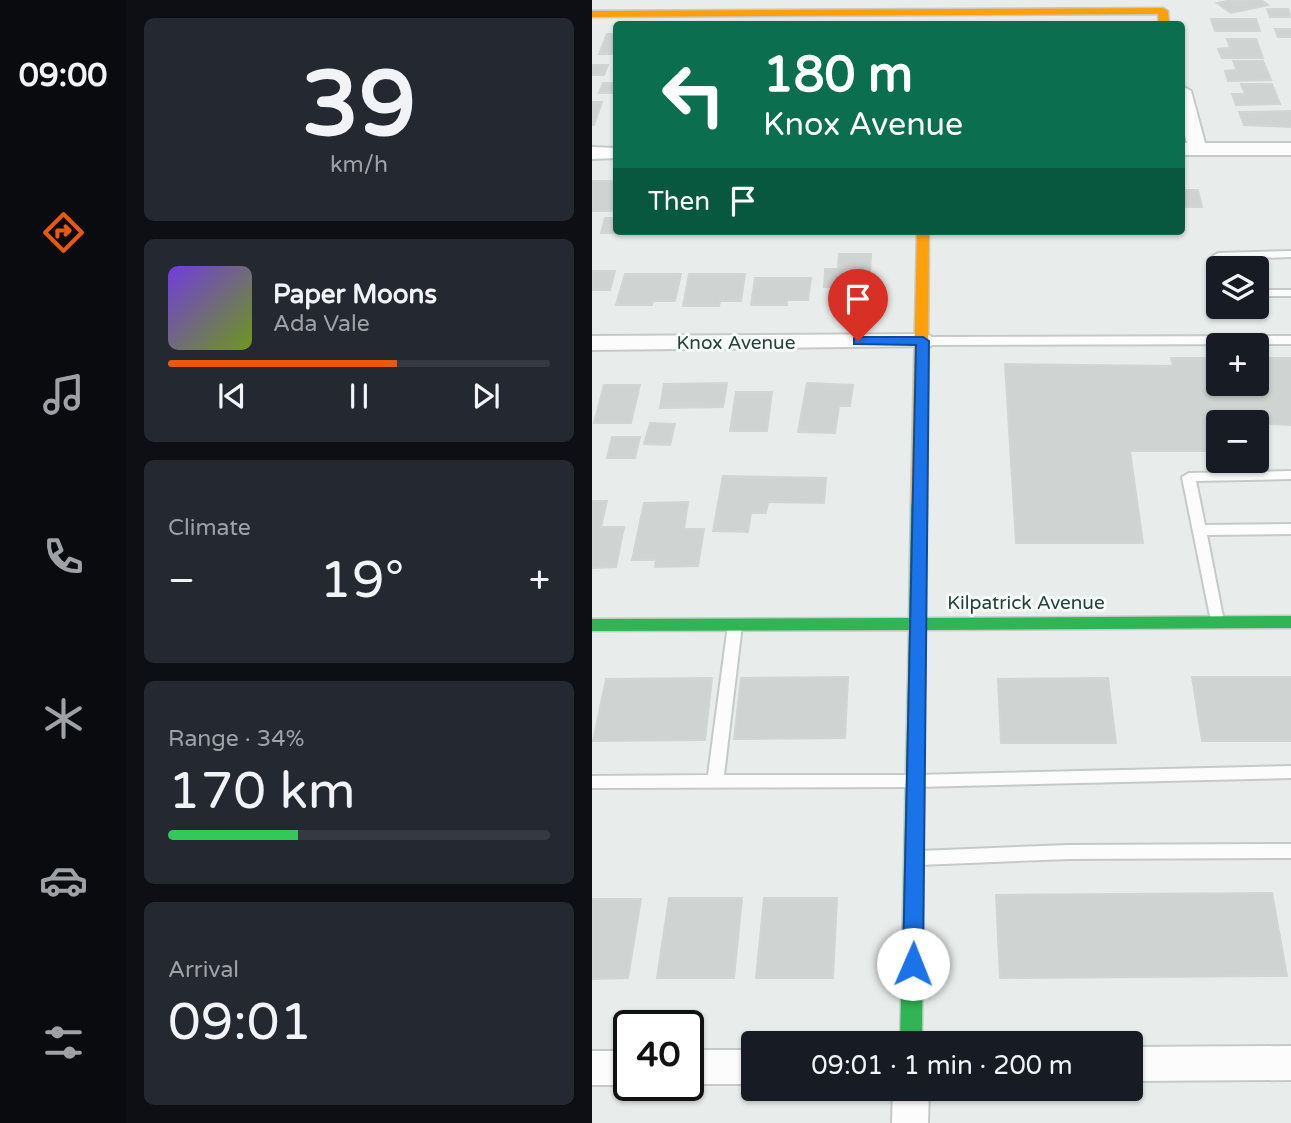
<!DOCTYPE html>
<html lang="en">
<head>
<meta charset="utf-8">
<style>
  :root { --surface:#171b24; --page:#242831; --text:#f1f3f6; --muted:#9ea1a6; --line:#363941; --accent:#ea580c }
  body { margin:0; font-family:"Varela Round",sans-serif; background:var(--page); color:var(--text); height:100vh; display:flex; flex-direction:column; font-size:26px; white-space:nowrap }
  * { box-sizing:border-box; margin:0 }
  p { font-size:23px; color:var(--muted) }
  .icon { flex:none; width:38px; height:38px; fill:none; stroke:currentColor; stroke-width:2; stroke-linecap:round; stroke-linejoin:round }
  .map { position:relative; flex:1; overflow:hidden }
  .drawer { display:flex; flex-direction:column; gap:18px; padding:18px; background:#0d0f14; width:466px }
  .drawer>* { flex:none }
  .banner { position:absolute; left:21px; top:21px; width:572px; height:214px; border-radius:7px; box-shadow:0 2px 5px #0004; background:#0b6e4f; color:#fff; overflow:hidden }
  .controls { position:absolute; left:614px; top:256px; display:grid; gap:14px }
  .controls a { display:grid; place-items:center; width:63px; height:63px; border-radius:7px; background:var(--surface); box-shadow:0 2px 5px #0004; font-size:35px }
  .speed { position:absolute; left:21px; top:1010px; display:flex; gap:14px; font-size:35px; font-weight:700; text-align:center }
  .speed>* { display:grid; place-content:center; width:91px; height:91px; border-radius:50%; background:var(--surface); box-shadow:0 2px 5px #0004; line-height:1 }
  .speed .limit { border:4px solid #111; border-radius:10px; background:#fff; color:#111 }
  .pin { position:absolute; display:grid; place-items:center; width:60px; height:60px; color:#fff; margin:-72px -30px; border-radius:50% 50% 50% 0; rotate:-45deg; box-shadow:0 0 7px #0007 }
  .pin .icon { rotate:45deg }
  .me { position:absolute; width:77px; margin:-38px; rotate:1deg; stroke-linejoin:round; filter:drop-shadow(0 0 5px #0008) }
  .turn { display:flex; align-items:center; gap:24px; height:147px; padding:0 35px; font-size:32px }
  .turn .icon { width:91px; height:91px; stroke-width:2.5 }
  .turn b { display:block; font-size:49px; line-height:60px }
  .then { display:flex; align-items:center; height:66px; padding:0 35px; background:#0003; gap:14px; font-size:26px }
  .big { font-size:52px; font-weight:600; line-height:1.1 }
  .drawer .widget { flex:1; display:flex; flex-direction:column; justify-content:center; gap:10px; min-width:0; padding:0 24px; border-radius:10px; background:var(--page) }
  .drawer .dial { align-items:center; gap:0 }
  .dial b { font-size:91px; line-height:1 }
  .song { display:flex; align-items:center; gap:21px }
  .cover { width:84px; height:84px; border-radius:10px; background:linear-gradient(135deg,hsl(260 70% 55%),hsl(80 70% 35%)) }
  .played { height:7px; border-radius:4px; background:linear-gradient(90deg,var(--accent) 60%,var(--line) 60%) }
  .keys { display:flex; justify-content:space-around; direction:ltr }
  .heat { display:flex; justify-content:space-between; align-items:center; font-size:38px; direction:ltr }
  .charge { height:10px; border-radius:5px; background:linear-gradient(90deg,#34c759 34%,var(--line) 0) }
  .trip { position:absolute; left:149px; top:1031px; width:402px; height:70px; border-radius:7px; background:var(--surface); box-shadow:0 2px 5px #0004; font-weight:600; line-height:70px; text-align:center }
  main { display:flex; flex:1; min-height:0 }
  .menu { display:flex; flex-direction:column; width:126px; justify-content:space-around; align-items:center; background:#090b0e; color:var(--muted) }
  .menu .icon { width:49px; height:49px }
  .menu .current { color:var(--accent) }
  .menu b { font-size:32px; color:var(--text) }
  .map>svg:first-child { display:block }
  .building { fill:#cfd4d2; stroke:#d1d6d4; stroke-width:2 }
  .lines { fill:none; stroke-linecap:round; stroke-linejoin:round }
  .lane-casing { stroke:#c5cac8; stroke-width:4 }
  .street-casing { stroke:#c5cac8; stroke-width:4 }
  .fast-casing { stroke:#c3cbc8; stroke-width:3 }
  .slow-casing { stroke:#c3cbc8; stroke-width:3 }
  .lane { fill:#fcfcfc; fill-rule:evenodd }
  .street { fill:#fcfcfc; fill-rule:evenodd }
  .fast { fill:#30b455; fill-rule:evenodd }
  .slow { fill:#ff9f0a; fill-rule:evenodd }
  .route { fill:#1a73e8; stroke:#114b97; stroke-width:2 }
  .labels { text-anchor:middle; stroke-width:6; stroke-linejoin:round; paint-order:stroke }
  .street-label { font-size:19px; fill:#24423a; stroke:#f7fbf9 }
</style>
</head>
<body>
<main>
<nav class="menu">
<b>09:00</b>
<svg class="icon current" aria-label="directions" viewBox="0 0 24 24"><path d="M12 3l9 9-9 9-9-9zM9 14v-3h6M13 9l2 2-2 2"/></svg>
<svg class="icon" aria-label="music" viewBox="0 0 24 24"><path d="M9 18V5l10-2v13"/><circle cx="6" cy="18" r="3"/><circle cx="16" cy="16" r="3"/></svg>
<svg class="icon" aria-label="phone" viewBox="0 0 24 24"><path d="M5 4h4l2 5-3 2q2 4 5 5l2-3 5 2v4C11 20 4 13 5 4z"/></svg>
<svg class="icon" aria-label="climate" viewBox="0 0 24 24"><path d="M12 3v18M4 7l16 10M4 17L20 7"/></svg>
<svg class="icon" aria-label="car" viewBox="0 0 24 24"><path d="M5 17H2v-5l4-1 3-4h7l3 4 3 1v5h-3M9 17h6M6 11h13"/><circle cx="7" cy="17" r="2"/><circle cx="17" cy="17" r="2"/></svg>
<svg class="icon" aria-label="filters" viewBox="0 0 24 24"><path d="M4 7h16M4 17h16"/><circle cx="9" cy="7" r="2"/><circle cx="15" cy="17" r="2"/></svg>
</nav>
<section class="drawer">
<div class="widget dial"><b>39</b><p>km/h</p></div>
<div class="widget">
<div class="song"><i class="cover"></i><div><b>Paper Moons</b><p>Ada Vale</p></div></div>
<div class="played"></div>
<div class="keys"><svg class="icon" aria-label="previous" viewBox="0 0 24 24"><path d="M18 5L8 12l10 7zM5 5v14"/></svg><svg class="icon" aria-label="pause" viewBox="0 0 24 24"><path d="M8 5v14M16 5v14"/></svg><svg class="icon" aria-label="next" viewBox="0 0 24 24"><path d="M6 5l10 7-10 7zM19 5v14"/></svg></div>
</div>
<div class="widget"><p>Climate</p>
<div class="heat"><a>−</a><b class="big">19°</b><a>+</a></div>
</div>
<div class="widget"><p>Range · 34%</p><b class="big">170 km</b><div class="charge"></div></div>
<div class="widget"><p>Arrival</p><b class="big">09:01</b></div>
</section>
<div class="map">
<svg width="700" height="1123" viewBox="0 0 700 1123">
  <rect width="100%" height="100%" fill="#e8edeb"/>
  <!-- building -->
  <g class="building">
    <polygon points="640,0 669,0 676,5 639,13 625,3"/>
    <polygon points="675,9 696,9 699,17 678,17"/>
    <polygon points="619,19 664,19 668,31 623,31"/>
    <polygon points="683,29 700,29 700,37 686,37"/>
    <polygon points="15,34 24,34 24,54 7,54"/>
    <polygon points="635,39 664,39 671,58 630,58 626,49 638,48"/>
    <polygon points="641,61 671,61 679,80 636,81 633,71 645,70"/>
    <polygon points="0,65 16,65 12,75 0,75"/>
    <polygon points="11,83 24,83 24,93 7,93"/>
    <polygon points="649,84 680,84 688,104 644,105 640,94 653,94"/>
    <polygon points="0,102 10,102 2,125 0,125"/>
    <polygon points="700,111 700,127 652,125 647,112"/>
    <polygon points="0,181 24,181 23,211 0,211"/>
    <polygon points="590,190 606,190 610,207 590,207"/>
    <polygon points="13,218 24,218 24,231 37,233 9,233"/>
    <polygon points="247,254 279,254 276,305 243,305 244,287 232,287 233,269 246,269"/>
    <polygon points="0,271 23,271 18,290 0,290"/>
    <polygon points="33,274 89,274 83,301 61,301 60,305 24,305"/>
    <polygon points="97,274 153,274 149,301 128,301 127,306 91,306"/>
    <polygon points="163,278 219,278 216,300 195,300 195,305 159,305"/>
    <polygon points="579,358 626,358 626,383 665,383 665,358 700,358 700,425 626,422 626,425 623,425 626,451 538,451 551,543 424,543 413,364 581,366"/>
    <polygon points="135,383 131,407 68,408 72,384"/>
    <polygon points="215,383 261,385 258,406 247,406 243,433 206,432"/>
    <polygon points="12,385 48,385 39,423 2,423"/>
    <polygon points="144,392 180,392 175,431 138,431"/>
    <polygon points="58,423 83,424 78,445 52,444"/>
    <polygon points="20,437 48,437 43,458 15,458"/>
    <polygon points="131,476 234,478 232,503 176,502 174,513 159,513 156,532 121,531"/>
    <polygon points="0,501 15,501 9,527 32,527 24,567 0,568"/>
    <polygon points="96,502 92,529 112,529 106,566 63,567 64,560 40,560 52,503"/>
    <polygon points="256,677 253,738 142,739 149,678"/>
    <polygon points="600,677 700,677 700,741 610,741"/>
    <polygon points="120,678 113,740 1,741 14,679"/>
    <polygon points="516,678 524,743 409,743 406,679"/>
    <polygon points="680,893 695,976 408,978 404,895"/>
    <polygon points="77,898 150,898 142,978 65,978"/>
    <polygon points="172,898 245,898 241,978 164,978"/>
    <polygon points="0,899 49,899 36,978 0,979"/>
  </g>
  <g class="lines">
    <defs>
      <g id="lane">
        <polygon points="700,251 700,257 633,259 635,268 626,268 626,270 621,256 626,253"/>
        <rect x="665" y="290" width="35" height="6"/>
        <polygon points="700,336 700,344 331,345 325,341 331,337"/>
        <polygon points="700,471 700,479 604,481 613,525 700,524 700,534 615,535 632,622 630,626 620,626 590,477 597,473"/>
        <polygon points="143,620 148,621 150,625 132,775 324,775 700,766 700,778 324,787 0,788 0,776 116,775 136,625 138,621"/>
        <polygon points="700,844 700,858 477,859 327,865 321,863 319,858 321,853 327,851 477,845"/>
      </g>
      <g id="street">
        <polygon points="590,86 599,91 613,143 700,143 700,155 590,155 590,143 595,143 590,125"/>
        <polygon points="0,147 24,148 24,158 0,159"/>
        <polygon points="331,334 339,336 342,341 339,346 0,350 0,336"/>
        <polygon points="700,1046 700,1080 539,1081 539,1047"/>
        <rect x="96" y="1050" width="65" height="34"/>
        <rect x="0" y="1051" width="37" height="34"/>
        <polygon points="301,1088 337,1088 336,1123 300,1123"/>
      </g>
      <polygon id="fast" points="327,499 335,504 333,618 700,616 700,628 333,630 330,1043 308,1043 317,630 0,631 0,619 317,618 319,504"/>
      <g id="slow">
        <polygon points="571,8 576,11 577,24 567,24 566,14 0,17 0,11"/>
        <polygon points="325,231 337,231 335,504 327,509 319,504"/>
      </g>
    </defs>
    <!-- lane casing -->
    <use href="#lane" class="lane-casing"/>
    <!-- street casing -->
    <use href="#street" class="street-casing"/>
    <!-- fast casing -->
    <use href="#fast" class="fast-casing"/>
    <!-- slow casing -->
    <use href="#slow" class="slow-casing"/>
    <!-- lane -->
    <use href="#lane" class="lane"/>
    <!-- street -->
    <use href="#street" class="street"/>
    <!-- fast -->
    <use href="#fast" class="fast"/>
    <!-- slow -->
    <use href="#slow" class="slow"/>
  </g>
  <!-- route -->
  <polygon class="route" points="266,337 331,337 337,341 331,964 328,970 321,973 314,970 311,964 324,345 262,344 262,338"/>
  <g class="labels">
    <!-- street labels -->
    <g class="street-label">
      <text x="144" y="349">Knox Avenue</text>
      <text x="434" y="609">Kilpatrick Avenue</text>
    </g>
  </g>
</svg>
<div class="controls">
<a><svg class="icon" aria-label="layers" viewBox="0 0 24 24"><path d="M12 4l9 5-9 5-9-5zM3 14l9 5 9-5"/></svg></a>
<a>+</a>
<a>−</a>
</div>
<div class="speed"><div class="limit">40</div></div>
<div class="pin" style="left:266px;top:341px;background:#d93025"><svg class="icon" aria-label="arrive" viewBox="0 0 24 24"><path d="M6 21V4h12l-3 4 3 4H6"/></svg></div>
<svg class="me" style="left:321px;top:964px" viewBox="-20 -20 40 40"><circle r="19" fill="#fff"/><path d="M0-13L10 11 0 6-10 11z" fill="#1a73e8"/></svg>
<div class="trip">09:01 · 1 min · 200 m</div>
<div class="banner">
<div class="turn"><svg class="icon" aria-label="left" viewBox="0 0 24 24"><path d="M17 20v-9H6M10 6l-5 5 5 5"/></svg><div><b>180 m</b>Knox Avenue</div></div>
<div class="then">Then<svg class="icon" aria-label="arrive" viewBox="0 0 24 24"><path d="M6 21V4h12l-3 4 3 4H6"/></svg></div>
</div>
</div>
</main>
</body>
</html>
